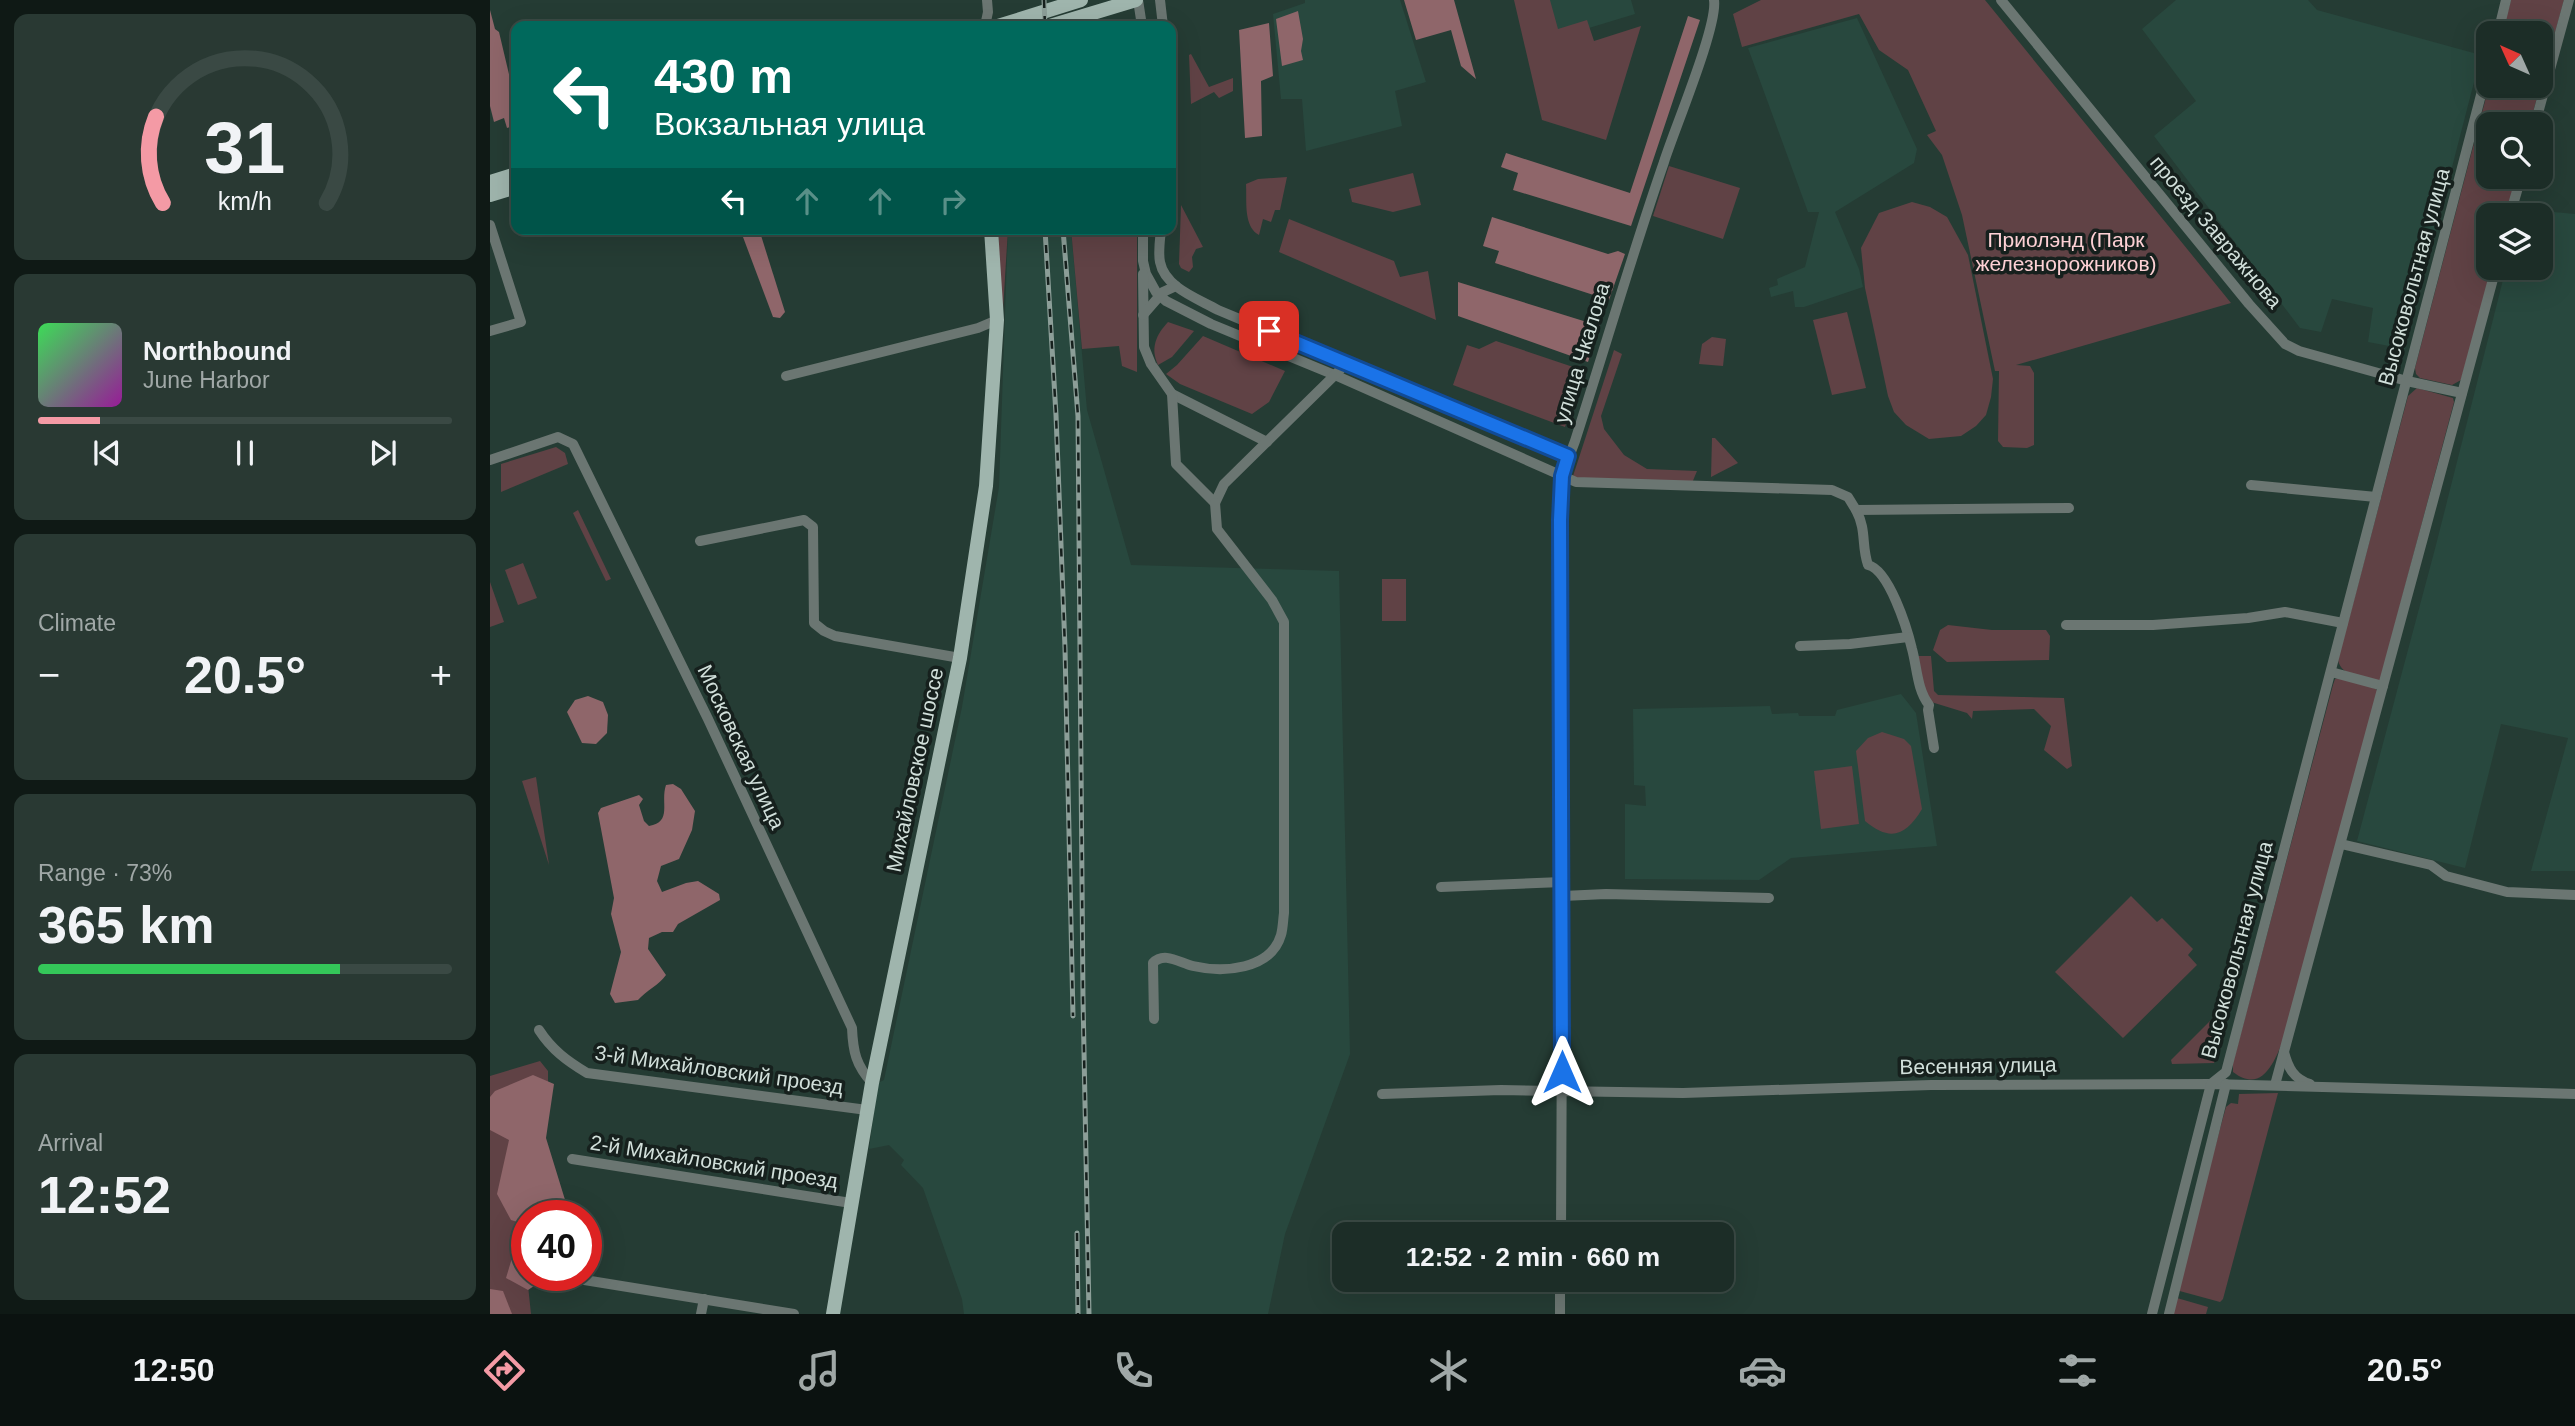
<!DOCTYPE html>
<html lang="en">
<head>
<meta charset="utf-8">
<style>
  :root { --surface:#1c2d27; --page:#293933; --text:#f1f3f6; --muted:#a0a8a7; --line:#3a4944; --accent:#f49aa5 }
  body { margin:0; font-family:Helvetica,sans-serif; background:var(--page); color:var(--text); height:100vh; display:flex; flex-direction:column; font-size:26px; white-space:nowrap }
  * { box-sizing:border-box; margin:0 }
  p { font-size:23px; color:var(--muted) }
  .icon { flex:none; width:38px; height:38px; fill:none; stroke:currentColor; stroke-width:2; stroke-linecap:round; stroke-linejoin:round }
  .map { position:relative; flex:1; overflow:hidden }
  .drawer { display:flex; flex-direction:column; gap:14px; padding:14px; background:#0f1915; width:490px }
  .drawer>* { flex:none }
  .top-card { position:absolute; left:21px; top:21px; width:665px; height:214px; border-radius:14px; box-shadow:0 7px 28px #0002,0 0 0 2px var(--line); background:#00695c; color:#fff; overflow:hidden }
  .needle { width:46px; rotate:315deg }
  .controls { position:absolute; left:1986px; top:21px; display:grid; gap:14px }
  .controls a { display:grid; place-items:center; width:77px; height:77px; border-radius:14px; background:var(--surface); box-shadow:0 7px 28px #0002,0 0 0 2px var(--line); font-size:35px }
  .speed { position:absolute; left:21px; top:1200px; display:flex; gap:14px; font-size:35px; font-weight:700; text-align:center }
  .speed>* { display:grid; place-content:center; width:91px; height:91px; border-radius:50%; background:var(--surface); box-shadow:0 7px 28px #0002,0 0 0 2px var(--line); line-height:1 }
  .speed .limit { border:10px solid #d22; background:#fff; color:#111 }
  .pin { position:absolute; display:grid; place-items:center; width:60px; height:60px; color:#fff; margin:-30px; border-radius:14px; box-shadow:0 4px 10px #0006 }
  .me { position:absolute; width:77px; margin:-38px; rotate:0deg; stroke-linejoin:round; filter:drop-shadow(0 0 5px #0008) }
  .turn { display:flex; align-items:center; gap:24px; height:147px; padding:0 28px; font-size:32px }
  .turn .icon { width:91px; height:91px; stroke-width:2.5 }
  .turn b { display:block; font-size:49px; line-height:60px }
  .lanes { display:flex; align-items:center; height:66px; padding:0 28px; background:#0003; justify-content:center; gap:35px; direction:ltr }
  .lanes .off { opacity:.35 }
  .big { font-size:52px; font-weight:800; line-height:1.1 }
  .drawer .card { flex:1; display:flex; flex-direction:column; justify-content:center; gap:10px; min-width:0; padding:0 24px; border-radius:14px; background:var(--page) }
  .drawer .dial { align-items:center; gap:0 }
  .dial svg { height:182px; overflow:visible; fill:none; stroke:var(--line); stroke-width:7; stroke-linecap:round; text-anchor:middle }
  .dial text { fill:var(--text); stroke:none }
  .song { display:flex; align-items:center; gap:21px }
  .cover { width:84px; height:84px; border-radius:10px; background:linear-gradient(135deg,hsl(130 70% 55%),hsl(300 70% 35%)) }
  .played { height:7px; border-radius:4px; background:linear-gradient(90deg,var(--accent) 15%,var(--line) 15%) }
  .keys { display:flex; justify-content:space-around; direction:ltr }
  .heat { display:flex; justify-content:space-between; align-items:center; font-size:38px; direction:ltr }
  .charge { height:10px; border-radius:5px; background:linear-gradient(90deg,#34c759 73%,var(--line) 0) }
  .trip { position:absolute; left:842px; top:1222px; width:402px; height:70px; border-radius:14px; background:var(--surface); box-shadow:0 7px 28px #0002,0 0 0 2px var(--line); font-weight:800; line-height:70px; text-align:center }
  .dock { display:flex; height:112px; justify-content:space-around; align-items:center; background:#0b1210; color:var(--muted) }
  .dock .icon { width:49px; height:49px }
  .dock .current { color:var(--accent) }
  .dock b { font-size:32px; color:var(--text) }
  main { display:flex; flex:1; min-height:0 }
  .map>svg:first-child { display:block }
  .built { fill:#28483e }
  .green { fill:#604245 }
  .forest { fill:#8f666a }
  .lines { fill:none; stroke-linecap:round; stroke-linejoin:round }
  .minor { stroke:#6b7672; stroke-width:10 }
  .major { stroke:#9fb5ad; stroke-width:14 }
  .rail-casing { stroke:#8c9e98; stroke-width:5 }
  .rail { stroke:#16201d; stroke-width:2.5; stroke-dasharray:8; stroke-linecap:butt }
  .route-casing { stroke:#114b97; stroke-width:18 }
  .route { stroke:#1a73e8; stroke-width:12 }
  .labels { text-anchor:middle; stroke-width:7; stroke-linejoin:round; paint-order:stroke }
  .street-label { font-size:21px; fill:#d1dfda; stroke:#16201d }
  .park-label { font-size:21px; fill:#fdd0d4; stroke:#16201d }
</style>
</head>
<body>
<main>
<section class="drawer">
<div class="card dial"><svg viewBox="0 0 100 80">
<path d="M14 69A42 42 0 1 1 86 69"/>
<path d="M14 69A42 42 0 0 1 11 31" stroke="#f49aa5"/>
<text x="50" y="56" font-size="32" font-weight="700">31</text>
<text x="50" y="72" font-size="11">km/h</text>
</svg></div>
<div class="card">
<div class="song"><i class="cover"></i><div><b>Northbound</b><p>June Harbor</p></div></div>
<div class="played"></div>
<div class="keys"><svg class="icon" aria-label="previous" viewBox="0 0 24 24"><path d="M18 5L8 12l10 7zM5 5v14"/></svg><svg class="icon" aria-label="pause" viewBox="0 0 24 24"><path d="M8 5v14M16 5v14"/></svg><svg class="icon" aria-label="next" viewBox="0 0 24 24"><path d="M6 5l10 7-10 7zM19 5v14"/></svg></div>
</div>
<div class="card"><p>Climate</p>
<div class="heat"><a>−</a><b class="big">20.5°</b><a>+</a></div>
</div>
<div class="card"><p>Range · 73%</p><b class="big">365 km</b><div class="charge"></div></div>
<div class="card"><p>Arrival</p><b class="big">12:52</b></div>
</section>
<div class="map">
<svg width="2085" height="1314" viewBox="0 0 2085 1314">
  <rect width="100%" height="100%" fill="#253c34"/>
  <!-- built -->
  <g class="built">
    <polygon points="815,0 910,0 936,82 905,91 912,126 816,151 812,99 791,99 783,14 815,3"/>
    <polygon points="1029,0 1141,0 1145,14 1043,45"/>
    <polygon points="1686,0 1818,0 1827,10 1991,55 1915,349 1878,342 1883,308 1842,299 1831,332 1810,328 1664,136 1706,101 1652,29"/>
    <polygon points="1367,18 1427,149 1424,163 1345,212 1369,269 1373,287 1314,307 1305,307 1303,291 1281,297 1279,288 1288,285 1287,279 1315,267 1329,212 1318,212 1258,48"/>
    <polygon points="2031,209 2085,214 2085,871 2041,871 2078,738 2011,724 1975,868 1867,841 1946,545 2016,268 2051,268 2051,215 2029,215"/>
    <polygon points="518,229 581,229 597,410 641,565 849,571 860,1054 795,1234 778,1314 474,1314 472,1299 433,1188 411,1165 414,1160 399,1145 379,1149 388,1083 394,1080 472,707 509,487"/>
    <polygon points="1411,694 1426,713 1447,846 1301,858 1269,880 1135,879 1135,804 1156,806 1155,786 1144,785 1143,709 1280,706 1282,714 1308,713 1309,716 1345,716 1347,710"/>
  </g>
  <!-- green -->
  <g class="green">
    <polygon points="1024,0 1060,0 1068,29 1097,20 1104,41 1151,26 1116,140 1052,120"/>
    <polygon points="1271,0 1495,0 1741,303 1526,365 1540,366 1544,373 1544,445 1537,448 1513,447 1508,441 1509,371 1505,371 1472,215 1452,155 1437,135 1446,131 1418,70 1389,50 1369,14 1252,47 1243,14"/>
    <polygon points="2021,0 2074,0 2051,84 2051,33 2012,33"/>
    <polygon points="701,54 719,87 743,78 743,91 729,98 724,92 701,104 699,55"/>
    <polygon points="1999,86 2050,86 2040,124 1998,124 1998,177 2026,177 2016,215 1998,215 1998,268 2002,268 1971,380 1962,385 1930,378 1926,374 1925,368"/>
    <polygon points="1179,166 1250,188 1233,239 1163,216"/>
    <polygon points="923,173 931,205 903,212 862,202 859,189"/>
    <path d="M797,177L790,210H785L781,222L773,219L769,235C753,226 757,201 756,184L768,179Z"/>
    <polygon points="1422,202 1440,207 1457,217 1478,255 1503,379 1501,397 1496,415 1486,426 1471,436 1439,439 1416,425 1404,412 1398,396 1375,288 1371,248 1389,213"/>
    <polygon points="691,205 713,247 706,249 702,257 703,267 699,272 691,268 689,264"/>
    <polygon points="799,219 904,261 910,277 938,271 946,320 789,252"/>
    <polygon points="508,229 518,229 512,326"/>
    <polygon points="581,229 647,229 647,372 632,366 629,346 592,349"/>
    <polygon points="1357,312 1376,388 1342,395 1323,320"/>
    <path d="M678,322L704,331L682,357L668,365C660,348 666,335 678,322Z"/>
    <polygon points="713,336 795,371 779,402 762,414 690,384 676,374 687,365"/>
    <polygon points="1222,337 1236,339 1233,366 1209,364 1212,344"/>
    <polygon points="1006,341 1095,371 1075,427 963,385 977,345 989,349"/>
    <polygon points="1124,350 1132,354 1111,416 1114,429 1134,455 1157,469 1207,471 1202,483 1094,482 1083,476"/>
    <path d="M1927,388L1963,398L1964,402L1890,681C1875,677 1851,677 1848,660L1918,396Z"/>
    <polygon points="1222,438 1225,438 1248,463 1221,477"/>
    <polygon points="66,447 75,453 78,464 11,492 11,464"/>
    <polygon points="88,510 121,579 116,581 83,513"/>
    <polygon points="33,563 47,598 28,605 15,570"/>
    <rect x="892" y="579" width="24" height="42"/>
    <polygon points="0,582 14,622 0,627"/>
    <polygon points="1458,625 1502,630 1556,630 1560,636 1559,660 1457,662 1443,650 1450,630"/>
    <polygon points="1426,656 1441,656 1444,691 1448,695 1574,698 1582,766 1577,769 1554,750 1561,726 1544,709 1483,711 1482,719 1477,713 1438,701"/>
    <path d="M1851,677L1886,689L1889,694L1794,1038C1785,1060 1773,1095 1743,1072V1063L1843,685L1845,679Z"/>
    <path d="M1392,732L1414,739L1421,746L1432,809C1416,836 1400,842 1375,821L1366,751L1378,738Z"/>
    <polygon points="1362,766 1369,824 1331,829 1324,771"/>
    <polygon points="46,777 59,865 32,781"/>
    <polygon points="1641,896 1667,922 1672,918 1703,949 1698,955 1707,965 1633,1038 1565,972"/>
    <polygon points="1735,1006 1741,1007 1724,1063 1682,1064 1681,1060"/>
    <polygon points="50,1061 58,1071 58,1086 37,1216 37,1276 41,1314 0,1314 0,1076"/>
    <polygon points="1788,1093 1733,1299 1730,1302 1686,1290 1736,1107 1741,1103 1748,1104 1749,1094"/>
    <polygon points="1687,1298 1718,1307 1716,1314 1683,1314"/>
  </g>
  <!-- forest -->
  <g class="forest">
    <polygon points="914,0 964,0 986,79 971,66 961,30 926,40"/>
    <polygon points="0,10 5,29 9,32 26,104 26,125 17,128 14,118 4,122 0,106"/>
    <polygon points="808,11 813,39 811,51 813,60 792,66 786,19"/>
    <polygon points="1198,16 1210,20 1141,226 1023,190 1028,173 1011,167 1016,153 1140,193"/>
    <polygon points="779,23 783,76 771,81 772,136 755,138 749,30"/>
    <polygon points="1002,217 1118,254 1128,251 1135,254 1119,300 1005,263 1009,251 993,246"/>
    <polygon points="250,229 269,229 295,312 290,318 283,317"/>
    <polygon points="968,282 1100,323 1108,299 1117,302 1098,362 968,316"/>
    <polygon points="98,696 113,702 118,715 117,733 106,744 92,743 77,712 85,700"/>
    <path d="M183,784L191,789L205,811L202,830L189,859L171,866L167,881L172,892L196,883L208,881L229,894L230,900L188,924L183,932H172L159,938L158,949L176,975C169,985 157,990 148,1000L125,1003L120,994L131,952L121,914L124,898L108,813L111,808L149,795L153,799L149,805L154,821L159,826C183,822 170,802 176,785Z"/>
    <polygon points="43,1075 64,1084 56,1138 80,1216 37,1216 37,1225 21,1220 7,1194 19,1140 0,1130 0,1097 5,1091"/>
    <polygon points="37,1244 37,1276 59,1276 38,1290 16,1278 25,1248"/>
    <polygon points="0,1289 13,1291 22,1314 0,1314"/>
  </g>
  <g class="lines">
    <!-- minor -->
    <g class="minor">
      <polyline points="648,0 652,26"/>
      <polyline points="670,0 673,26"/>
      <polyline points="1511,0 1759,304 1795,344 1809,351 1917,381 1972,393"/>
      <polyline points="495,26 498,12 497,0"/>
      <polyline points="2008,33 2016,0"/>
      <polyline points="2045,124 2079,0"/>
      <polyline points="2020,215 2031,177"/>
      <polyline points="0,225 31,322 0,331"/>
      <polyline points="653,229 653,261 656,274 666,292 676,301 721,324 847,376 1086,482 1342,490 1358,497 1366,510 1579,508"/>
      <path d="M671,229C670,240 668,252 670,262C675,288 709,299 728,310L1078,456"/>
      <polyline points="653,274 654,347 661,364 682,394 777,442"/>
      <polyline points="653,315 673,292 686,286"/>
      <polyline points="296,376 488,328 507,320"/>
      <polyline points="682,394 686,464 725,503 734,484 850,370"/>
      <path d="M0,460L68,437L83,444L218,719L362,1028C363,1052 366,1065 382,1083"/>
      <polyline points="1761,485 1886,497"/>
      <path d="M1366,510C1377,531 1371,544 1378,565C1399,570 1417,628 1422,649C1427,667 1427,690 1439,705L1438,710L1444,748"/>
      <polyline points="210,541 314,520 323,527 324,623 334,631 345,636 470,658"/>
      <polyline points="1576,625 1663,625 1758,618 1795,612 1853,623"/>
      <polyline points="1310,646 1360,644 1418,637"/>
      <polyline points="1841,672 1893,686"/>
      <polyline points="1851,844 1941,865 1956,876 2017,892 2085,895"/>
      <polyline points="951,887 1072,882"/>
      <polyline points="1073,896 1116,894 1279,898"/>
      <path d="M664,1019L663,963C674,951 690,963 703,966C733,973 781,970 791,935C793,928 793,920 794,913V622L782,600L727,529L725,503"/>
      <path d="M49,1030C62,1050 77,1061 97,1073L377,1110"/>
      <path d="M1794,1052C1798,1068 1804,1079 1820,1084"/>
      <polyline points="1785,1085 2006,268"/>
      <polyline points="892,1094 1011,1090 1193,1093 1441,1085 1721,1084 2085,1094"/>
      <polyline points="82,1159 361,1203"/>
      <path d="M1071,1234L1073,784L1070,520L1072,476L1085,441C1115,348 1142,254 1174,162C1184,130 1228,26 1224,0"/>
      <polyline points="76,1277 304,1314"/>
      <polyline points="211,1314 214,1299"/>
      <polyline points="1070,1314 1070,1279"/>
      <polyline points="1662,1314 1721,1084 1736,1072 1998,68"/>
      <polyline points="1679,1314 1736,1084"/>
    </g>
    <!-- major -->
    <g class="major">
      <polyline points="508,26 591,0"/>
      <polyline points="560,26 646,0"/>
      <polyline points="0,182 26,174"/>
      <polyline points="0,195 26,187"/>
      <polyline points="343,1314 382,1083 470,658 496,486 507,320 501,229"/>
    </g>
    <defs>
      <g id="rail">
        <polyline points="554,0 555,26"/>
        <polyline points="555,229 566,415 575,648 583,1016"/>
        <polyline points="573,229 588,416 593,998 599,1314"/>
        <polyline points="587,1233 588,1314"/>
      </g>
    </defs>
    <!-- rail casing -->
    <use href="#rail" class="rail-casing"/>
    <!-- rail -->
    <use href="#rail" class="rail"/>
  </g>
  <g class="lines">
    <defs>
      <polyline id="route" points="779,331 1078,456 1072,476 1070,520 1072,1072"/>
    </defs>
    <!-- route casing -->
    <use href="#route" class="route-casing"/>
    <!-- route -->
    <use href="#route" class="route"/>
  </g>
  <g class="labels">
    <!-- street labels -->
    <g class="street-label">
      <text transform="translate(1726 232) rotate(50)" y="7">проезд Завражнова</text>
      <text transform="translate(1924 277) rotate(-75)" y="7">Высоковольтная улица</text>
      <text transform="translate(1092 353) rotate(-73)" y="7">улица Чкалова</text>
      <text transform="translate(251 747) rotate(65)" y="7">Московская улица</text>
      <text transform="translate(425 770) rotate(-78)" y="7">Михайловское шоссе</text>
      <text transform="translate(1747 950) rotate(-75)" y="7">Высоковольтная улица</text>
      <text transform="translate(1488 1066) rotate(-1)" y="7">Весенняя улица</text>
      <text transform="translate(229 1070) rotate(8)" y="7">3-й Михайловский проезд</text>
      <text transform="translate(224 1162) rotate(9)" y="7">2-й Михайловский проезд</text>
    </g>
    <!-- park labels -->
    <g class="park-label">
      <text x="1576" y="247">Приолэнд (Парк<tspan x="1576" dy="24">железнорожников)</tspan></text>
    </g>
  </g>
</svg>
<div class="controls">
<a><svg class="needle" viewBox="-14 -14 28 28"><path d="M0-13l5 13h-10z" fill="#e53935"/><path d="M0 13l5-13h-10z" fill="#a0a8a7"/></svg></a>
<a><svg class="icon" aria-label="search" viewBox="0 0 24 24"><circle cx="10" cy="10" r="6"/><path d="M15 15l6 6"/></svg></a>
<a><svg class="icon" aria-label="layers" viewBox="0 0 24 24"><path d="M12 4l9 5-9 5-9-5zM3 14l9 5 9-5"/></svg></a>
</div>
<div class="speed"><div class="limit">40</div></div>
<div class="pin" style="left:779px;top:331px;background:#d93025"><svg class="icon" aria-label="arrive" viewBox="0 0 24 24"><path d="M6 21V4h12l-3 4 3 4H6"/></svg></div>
<svg class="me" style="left:1072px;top:1072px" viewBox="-20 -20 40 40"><path d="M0-17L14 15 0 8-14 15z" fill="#1a73e8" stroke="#fff" stroke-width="4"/></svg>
<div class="trip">12:52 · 2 min · 660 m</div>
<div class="top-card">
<div class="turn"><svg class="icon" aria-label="left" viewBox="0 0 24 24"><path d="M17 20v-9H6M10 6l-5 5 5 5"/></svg><div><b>430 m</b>Вокзальная улица</div></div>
<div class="lanes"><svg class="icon" aria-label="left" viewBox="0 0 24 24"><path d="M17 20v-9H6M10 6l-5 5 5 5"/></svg><svg class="icon off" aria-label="ahead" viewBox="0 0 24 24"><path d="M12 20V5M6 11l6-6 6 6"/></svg><svg class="icon off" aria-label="ahead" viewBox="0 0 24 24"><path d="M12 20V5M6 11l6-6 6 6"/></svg><svg class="icon off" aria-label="right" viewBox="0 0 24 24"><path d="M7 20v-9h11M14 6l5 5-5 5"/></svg></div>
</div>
</div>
</main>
<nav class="dock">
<b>12:50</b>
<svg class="icon current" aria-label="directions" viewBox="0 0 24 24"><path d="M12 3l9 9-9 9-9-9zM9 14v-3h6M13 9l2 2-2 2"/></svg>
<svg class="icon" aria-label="music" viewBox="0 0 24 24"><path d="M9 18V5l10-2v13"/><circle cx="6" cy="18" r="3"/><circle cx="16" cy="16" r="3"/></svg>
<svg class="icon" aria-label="phone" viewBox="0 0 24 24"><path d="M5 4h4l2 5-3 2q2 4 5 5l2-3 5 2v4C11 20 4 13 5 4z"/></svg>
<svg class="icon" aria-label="climate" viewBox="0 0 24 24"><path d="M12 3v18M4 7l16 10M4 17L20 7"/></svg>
<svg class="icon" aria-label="car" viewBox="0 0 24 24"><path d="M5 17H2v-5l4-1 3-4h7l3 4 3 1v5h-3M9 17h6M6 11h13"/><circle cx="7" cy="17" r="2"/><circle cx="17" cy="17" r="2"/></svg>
<svg class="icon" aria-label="filters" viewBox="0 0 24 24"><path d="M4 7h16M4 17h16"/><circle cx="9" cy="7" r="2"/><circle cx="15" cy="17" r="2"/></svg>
<b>20.5°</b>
</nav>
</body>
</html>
